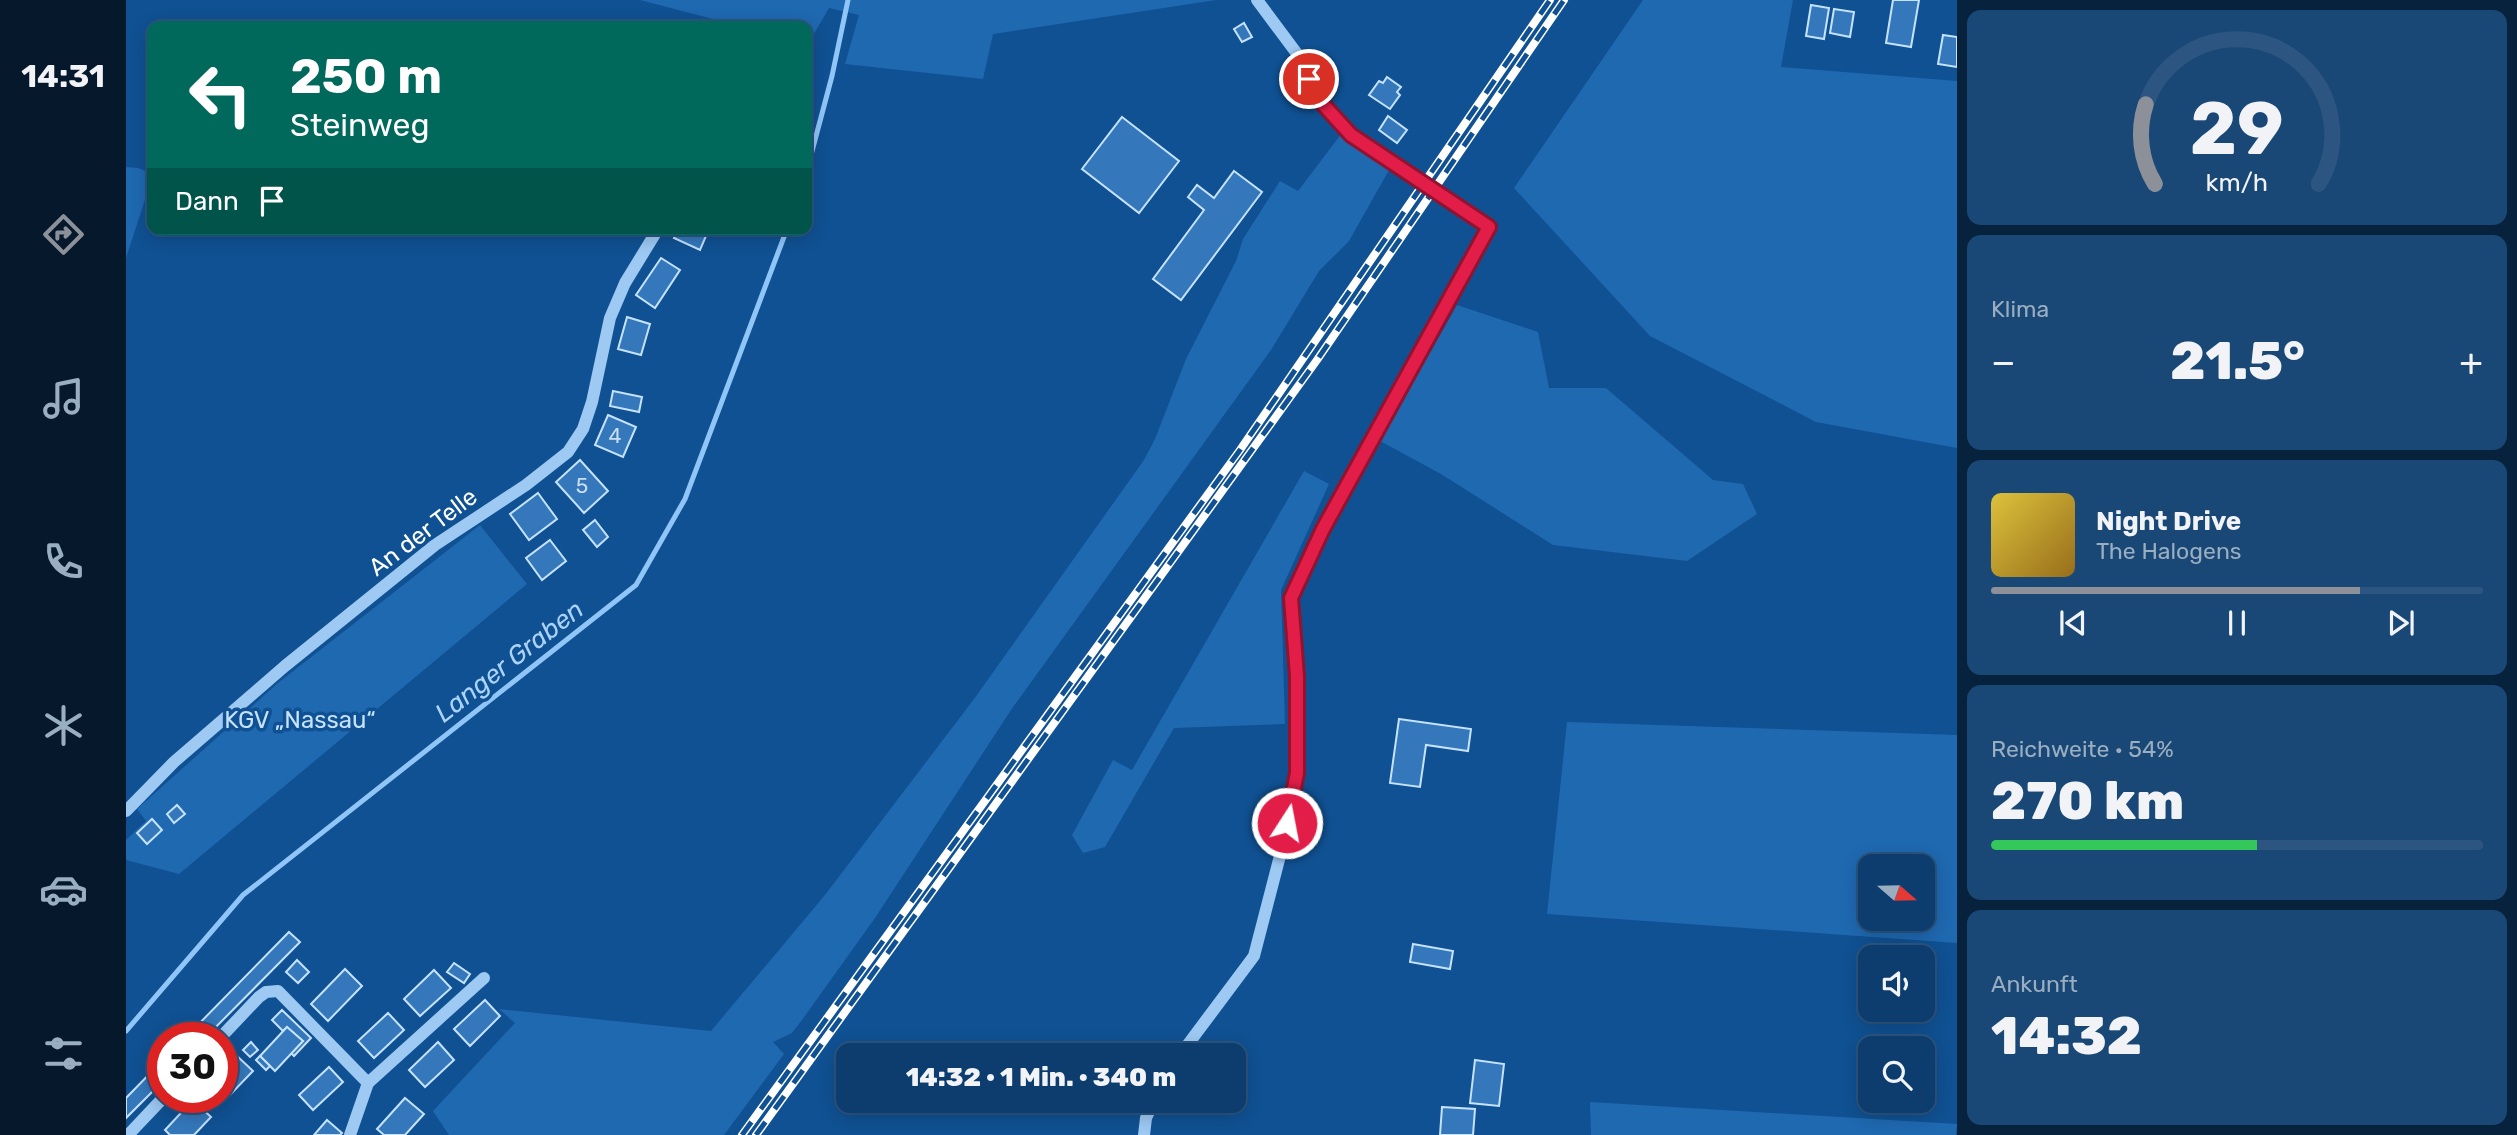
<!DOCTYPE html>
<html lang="de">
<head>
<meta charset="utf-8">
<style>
  :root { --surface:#0c3d6e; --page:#1a4876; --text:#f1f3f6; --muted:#9aaec2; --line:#2c5681; --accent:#8c9099 }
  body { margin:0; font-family:Rubik,sans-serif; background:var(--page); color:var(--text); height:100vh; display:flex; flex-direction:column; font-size:26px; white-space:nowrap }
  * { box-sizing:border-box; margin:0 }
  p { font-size:23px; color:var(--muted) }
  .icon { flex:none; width:38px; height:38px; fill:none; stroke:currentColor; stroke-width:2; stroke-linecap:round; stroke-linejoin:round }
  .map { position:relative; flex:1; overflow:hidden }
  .side { display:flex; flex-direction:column; gap:10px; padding:10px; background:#07223c; width:560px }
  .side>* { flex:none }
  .banner { position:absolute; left:21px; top:21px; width:665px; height:214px; border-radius:14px; box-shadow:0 4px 18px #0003,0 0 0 2px var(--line); background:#00695c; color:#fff; overflow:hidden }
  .needle { width:46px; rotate:110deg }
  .tools { position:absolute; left:1732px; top:854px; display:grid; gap:14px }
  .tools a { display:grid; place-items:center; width:77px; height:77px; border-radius:14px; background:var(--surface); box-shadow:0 4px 18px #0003,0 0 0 2px var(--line); font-size:35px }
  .speed { position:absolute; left:21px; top:1022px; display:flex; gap:14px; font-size:35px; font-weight:700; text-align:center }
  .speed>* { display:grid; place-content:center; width:91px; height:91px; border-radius:50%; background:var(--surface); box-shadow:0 4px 18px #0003,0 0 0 2px var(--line); line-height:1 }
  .speed .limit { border:10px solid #d22; background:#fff; color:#111 }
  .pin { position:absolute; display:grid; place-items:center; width:60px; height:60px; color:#fff; margin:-30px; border:4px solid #fff; border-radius:50%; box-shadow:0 2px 7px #0007 }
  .me { position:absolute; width:77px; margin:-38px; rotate:11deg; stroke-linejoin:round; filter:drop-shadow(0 0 5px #0008) }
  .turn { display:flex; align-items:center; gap:24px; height:147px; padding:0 28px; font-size:32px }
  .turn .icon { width:91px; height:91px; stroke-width:2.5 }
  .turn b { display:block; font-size:49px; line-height:60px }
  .then { display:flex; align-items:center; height:66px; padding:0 28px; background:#0003; gap:14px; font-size:26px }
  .big { font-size:52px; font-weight:800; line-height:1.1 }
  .side .card { flex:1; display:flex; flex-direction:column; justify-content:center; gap:10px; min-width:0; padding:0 24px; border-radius:14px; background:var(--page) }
  .side .dial { align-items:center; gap:0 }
  .dial svg { height:182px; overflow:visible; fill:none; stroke:var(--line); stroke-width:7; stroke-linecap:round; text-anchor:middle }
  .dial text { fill:var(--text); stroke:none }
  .song { display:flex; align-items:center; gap:21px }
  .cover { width:84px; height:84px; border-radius:10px; background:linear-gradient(135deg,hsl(50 70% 55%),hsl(40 70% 35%)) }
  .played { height:7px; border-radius:4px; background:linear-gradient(90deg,var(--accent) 75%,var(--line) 75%) }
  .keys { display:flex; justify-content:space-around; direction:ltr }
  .heat { display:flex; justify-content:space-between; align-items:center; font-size:38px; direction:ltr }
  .charge { height:10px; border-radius:5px; background:linear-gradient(90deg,#34c759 54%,var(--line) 0) }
  .trip { position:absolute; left:710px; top:1043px; width:410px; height:70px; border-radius:14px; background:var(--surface); box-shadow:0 4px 18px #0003,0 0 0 2px var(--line); font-weight:800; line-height:70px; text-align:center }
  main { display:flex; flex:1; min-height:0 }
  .menu { display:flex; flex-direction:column; width:126px; justify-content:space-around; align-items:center; background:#05182c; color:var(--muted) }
  .menu .icon { width:49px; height:49px }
  .menu .current { color:var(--accent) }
  .menu b { font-size:32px; color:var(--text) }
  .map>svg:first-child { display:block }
  .green { fill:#1f69b1; fill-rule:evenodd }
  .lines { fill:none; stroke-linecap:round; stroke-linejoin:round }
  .stream { stroke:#8fc5f7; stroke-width:5 }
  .building { fill:#3478bb; stroke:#c5e2fe; stroke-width:2 }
  .minor { stroke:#9dc9f3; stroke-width:12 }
  .rail-casing { stroke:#fff; stroke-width:8 }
  .rail { stroke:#105193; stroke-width:5; stroke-dasharray:16; stroke-linecap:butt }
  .route-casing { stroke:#92132f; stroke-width:18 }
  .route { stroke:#e11d48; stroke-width:12 }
  .labels { text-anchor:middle; stroke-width:7; stroke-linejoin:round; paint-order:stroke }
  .number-label { font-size:21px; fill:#cde }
  .street-label { font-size:24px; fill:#fff; stroke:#105193 }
  .park-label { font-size:24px; fill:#c5e2fe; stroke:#105193 }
  .water-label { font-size:26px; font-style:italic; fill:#aad3fa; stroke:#105193 }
</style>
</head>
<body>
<main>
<nav class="menu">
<b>14:31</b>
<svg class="icon current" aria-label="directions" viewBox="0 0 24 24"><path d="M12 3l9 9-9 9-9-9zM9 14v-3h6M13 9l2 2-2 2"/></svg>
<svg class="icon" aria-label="music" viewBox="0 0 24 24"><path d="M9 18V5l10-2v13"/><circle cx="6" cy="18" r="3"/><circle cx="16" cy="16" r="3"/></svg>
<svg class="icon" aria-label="phone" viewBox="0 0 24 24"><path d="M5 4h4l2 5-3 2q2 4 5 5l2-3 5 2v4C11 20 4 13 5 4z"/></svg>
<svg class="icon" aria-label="climate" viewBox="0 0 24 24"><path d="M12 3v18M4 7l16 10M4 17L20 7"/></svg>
<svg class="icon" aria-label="car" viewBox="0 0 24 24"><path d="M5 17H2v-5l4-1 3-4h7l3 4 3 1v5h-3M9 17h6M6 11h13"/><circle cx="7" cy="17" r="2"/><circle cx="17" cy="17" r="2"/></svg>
<svg class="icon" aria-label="filters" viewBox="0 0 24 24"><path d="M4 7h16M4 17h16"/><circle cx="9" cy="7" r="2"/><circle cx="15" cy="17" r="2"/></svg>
</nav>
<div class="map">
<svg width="1831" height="1135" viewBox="0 0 1831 1135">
  <rect width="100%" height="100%" fill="#105193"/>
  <!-- green -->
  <g class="green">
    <polygon points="514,0 1090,0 867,34 857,79 719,64 733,15 703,8 682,44 681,26 614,26"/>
    <polygon points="1517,0 1667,0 1655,67 1831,81 1831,448 1690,422 1524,336 1388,188"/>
    <polygon points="1219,129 1267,163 1223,241 1193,271 1145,350 885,710 749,918 676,1020 666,1033 647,1042 658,1054 598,1135 323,1135 307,1111 389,1023 373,1009 585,1031 699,895 848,699 1018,460 1029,439 1060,359 1110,261 1117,239 1154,181 1172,191"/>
    <polygon points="0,167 12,168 26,174 26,178 0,258"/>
    <polygon points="1331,305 1412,332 1423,388 1480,388 1587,480 1617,484 1631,514 1561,561 1427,545 1315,474 1254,441"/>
    <polygon points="1178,471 1203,484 1155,590 1159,724 1048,728 979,847 957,853 946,835 987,760 1006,770"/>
    <polygon points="354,525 401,584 53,874 0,860 0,840 20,821 11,809 152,683"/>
    <path d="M1441,722L1831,735V943L1421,914ZM1745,866H1797V919H1745Z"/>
    <polygon points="1464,1102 1831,1124 1830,1135 1465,1135"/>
  </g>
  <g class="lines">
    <!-- stream -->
    <g class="stream">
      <polyline points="681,170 706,76 722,0"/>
      <polyline points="0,1031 117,895 510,585 559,499 661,229"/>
    </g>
  </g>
  <!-- building -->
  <g class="building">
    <polygon points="1767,0 1793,0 1785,47 1760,43"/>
    <polygon points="1685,5 1703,8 1698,39 1680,36"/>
    <polygon points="1708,9 1728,12 1724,37 1704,33"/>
    <polygon points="1118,23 1126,37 1116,42 1108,29"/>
    <polygon points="1817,35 1831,37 1831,67 1812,64"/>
    <polygon points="1261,77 1275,87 1271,92 1274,95 1264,109 1243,95 1253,81 1257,83"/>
    <polygon points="1262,116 1281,130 1271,143 1253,130"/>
    <polygon points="996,117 1053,161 1013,213 956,169"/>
    <polygon points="1108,171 1136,192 1055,300 1027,279 1078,210 1062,197 1071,185 1088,198"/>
    <polygon points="553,229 583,229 574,250 548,238"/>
    <polygon points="535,258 554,270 529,308 510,295"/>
    <polygon points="501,317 524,324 515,355 492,349"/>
    <polygon points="487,391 516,397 513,412 484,406"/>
    <polygon points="482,415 510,427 497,457 469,445"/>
    <polygon points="454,460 482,491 458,513 430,482"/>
    <polygon points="412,493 431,519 403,540 384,514"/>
    <polygon points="469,520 482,537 471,547 457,530"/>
    <polygon points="424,540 440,561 416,580 400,558"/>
    <polygon points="1273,719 1345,729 1342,751 1300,745 1294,787 1264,783"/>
    <polygon points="51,805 59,814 48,823 41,814"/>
    <polygon points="26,819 36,830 21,844 11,833"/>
    <polygon points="163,932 174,942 79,1038 59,1038"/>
    <polygon points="1287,944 1327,951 1324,969 1284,962"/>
    <polygon points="171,960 183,972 172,983 160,972"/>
    <polygon points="328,963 344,974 338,983 321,972"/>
    <polygon points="219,969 236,986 202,1021 185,1004"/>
    <polygon points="308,970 325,988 294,1016 278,999"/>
    <polygon points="359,1000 374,1016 344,1046 328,1029"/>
    <polygon points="156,1010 185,1038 168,1056 165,1053 177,1041 161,1027 157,1031 146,1020"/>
    <polygon points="262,1013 278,1030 248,1058 232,1041"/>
    <polygon points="161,1027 177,1041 149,1071 134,1056"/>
    <polygon points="125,1042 132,1050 124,1057 117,1050"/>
    <polygon points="312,1042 328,1060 299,1087 283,1070"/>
    <polygon points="110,1055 127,1071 99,1100 96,1097 96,1070"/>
    <polygon points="134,1056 144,1066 140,1070 130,1060"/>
    <polygon points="37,1060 37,1081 0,1118 0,1098"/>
    <polygon points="1349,1060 1378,1064 1373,1106 1344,1103"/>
    <polygon points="203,1067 217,1082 187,1110 173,1095"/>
    <polygon points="279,1098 298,1114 279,1135 258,1135 251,1129"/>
    <polygon points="67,1100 85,1117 68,1135 44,1135 39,1130"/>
    <polygon points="1316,1107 1349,1109 1347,1135 1314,1135"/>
    <polygon points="201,1120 216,1133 214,1135 188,1135"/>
  </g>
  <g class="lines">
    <!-- minor -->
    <g class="minor">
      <polyline points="0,811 48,762 159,666 309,545 400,485 442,452 457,429 466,402 484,318 499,283 532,229"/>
      <polyline points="94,1038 133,997 140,992 152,991 242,1083 224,1135"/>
      <polyline points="1054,1055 1128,956 1156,848 1171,773 1171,675 1165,598 1197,529 1363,227 1225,135 1195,102 1172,55 1131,0"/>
      <polyline points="242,1083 358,978"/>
      <polyline points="2,1135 38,1097"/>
      <polyline points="1018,1135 1020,1118 1028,1101"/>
    </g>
    <defs>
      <g id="rail">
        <polyline points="616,1135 1114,450 1424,0"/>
        <polyline points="630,1135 1191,360 1438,0"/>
      </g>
    </defs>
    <!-- rail casing -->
    <use href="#rail" class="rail-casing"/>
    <!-- rail -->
    <use href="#rail" class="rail"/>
  </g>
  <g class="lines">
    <defs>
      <polyline id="route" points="1161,823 1171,773 1171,676 1165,598 1197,529 1363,227 1225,135 1195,102 1183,79"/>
    </defs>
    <!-- route casing -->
    <use href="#route" class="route-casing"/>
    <!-- route -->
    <use href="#route" class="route"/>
  </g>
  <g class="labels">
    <!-- number labels -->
    <g class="number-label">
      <text x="489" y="443">4</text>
      <text x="456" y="493">5</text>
    </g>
    <!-- street labels -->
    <g class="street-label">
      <text transform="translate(297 532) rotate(-37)" y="8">An der Telle</text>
    </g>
    <!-- park labels -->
    <g class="park-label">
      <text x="174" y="728">KGV „Nassau“</text>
    </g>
    <!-- water labels -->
    <g class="water-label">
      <text transform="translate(383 661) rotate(-38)" y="9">Langer Graben</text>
    </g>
  </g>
</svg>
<div class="tools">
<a><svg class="needle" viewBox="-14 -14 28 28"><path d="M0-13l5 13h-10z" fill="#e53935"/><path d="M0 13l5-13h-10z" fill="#9aaec2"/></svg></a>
<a><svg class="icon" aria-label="sound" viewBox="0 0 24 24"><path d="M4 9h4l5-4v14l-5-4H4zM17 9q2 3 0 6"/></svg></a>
<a><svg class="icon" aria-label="search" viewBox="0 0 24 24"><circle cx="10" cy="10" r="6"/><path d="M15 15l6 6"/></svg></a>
</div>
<div class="speed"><div class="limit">30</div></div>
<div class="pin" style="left:1183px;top:79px;background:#d93025"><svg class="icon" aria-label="arrive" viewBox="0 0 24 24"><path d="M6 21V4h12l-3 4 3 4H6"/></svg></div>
<svg class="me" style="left:1161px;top:823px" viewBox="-20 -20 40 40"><circle r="17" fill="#e11d48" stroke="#fff" stroke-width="3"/><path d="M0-11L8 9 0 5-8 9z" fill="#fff"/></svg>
<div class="trip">14:32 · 1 Min. · 340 m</div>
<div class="banner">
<div class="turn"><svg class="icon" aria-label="left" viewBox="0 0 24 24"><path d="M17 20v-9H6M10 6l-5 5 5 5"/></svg><div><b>250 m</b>Steinweg</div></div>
<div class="then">Dann<svg class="icon" aria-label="arrive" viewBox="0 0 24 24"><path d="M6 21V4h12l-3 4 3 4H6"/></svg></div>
</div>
</div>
<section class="side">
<div class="card dial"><svg viewBox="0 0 100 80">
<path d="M14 69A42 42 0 1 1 86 69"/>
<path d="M14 69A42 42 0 0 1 10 34" stroke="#8c9099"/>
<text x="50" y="56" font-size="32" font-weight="700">29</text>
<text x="50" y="72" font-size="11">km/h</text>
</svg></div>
<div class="card"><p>Klima</p>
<div class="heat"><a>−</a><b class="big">21.5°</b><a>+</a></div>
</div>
<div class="card">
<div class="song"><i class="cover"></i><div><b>Night Drive</b><p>The Halogens</p></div></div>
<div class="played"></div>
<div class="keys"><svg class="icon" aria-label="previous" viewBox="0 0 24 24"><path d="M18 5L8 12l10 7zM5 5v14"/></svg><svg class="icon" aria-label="pause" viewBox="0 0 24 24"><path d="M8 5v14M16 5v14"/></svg><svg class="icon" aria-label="next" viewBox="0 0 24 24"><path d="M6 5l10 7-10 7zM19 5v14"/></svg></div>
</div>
<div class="card"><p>Reichweite · 54%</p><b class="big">270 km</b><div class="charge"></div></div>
<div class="card"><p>Ankunft</p><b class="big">14:32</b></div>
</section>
</main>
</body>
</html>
